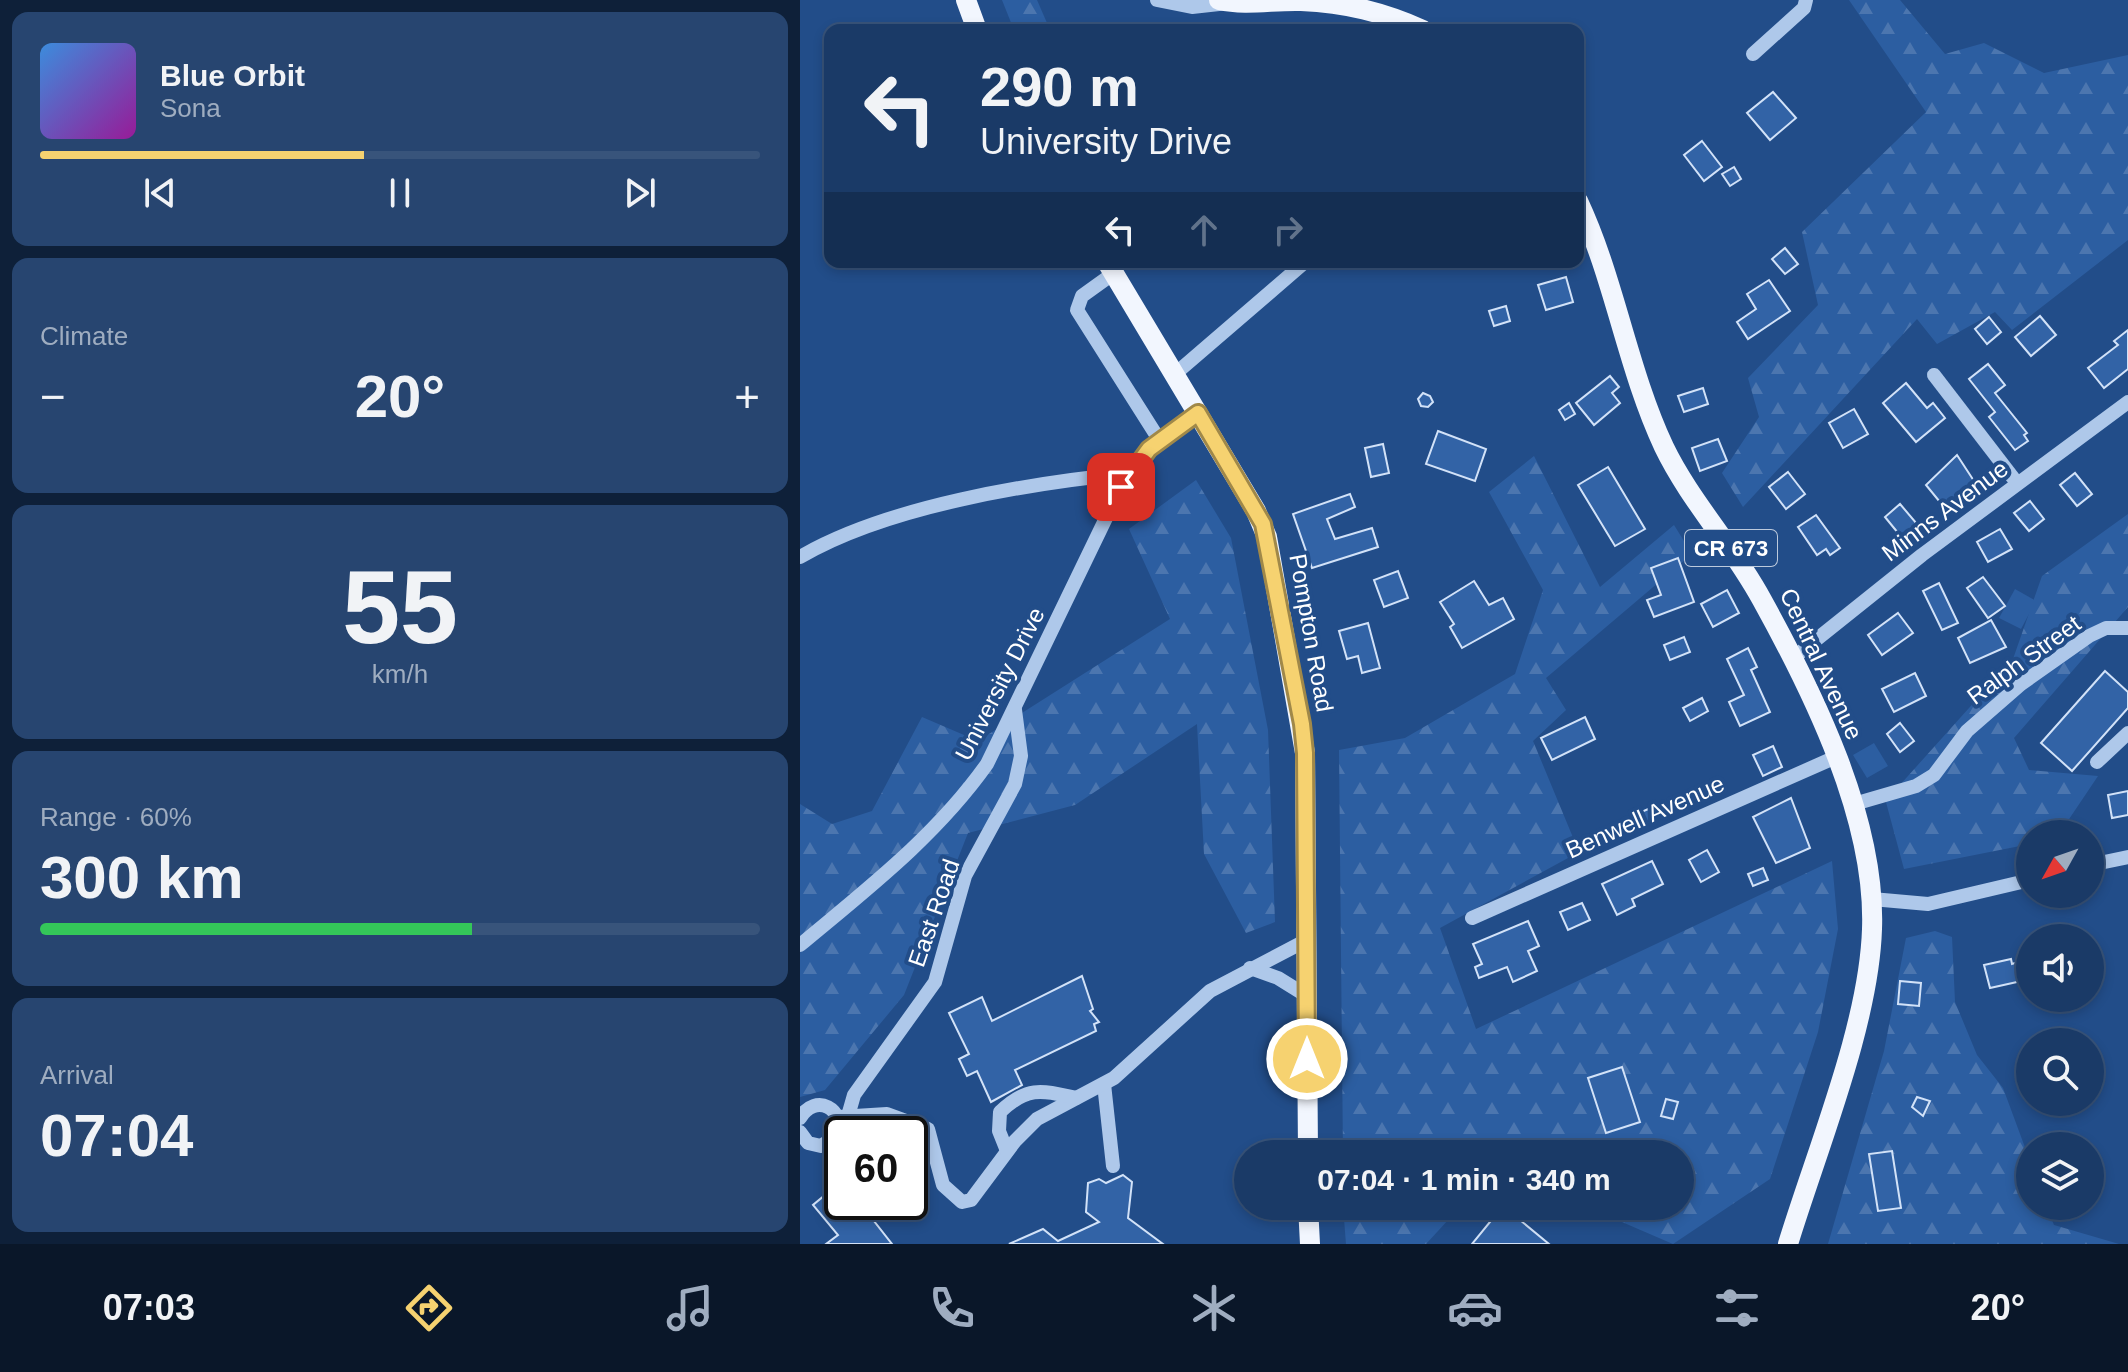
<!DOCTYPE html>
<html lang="en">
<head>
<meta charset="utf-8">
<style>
  :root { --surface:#1a3a67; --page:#274570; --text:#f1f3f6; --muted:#9fadc0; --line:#38547b; --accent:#f6d270 }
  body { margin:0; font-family:Arial,sans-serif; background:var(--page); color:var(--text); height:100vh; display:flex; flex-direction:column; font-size:30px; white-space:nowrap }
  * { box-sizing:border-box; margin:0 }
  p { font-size:26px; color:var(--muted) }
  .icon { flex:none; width:44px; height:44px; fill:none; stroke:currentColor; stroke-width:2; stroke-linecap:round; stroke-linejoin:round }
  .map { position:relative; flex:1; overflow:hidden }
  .details { display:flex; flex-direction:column; gap:12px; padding:12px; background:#0e2039; width:800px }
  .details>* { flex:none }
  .top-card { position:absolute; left:24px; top:24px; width:760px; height:244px; border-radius:16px; box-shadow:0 4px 12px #0003,0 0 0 2px var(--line); background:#1a3a67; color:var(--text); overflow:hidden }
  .needle { width:52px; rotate:230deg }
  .fabs { position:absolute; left:1216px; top:820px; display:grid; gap:16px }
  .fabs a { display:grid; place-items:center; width:88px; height:88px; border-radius:50%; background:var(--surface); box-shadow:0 4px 12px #0003,0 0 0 2px var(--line); font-size:40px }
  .speed { position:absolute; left:24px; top:1116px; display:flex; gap:16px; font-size:40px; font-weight:700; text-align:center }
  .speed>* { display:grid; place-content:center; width:104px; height:104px; border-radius:50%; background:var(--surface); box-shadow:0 4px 12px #0003,0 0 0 2px var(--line); line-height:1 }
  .speed .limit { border:4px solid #111; border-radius:12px; background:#fff; color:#111 }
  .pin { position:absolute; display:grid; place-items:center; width:68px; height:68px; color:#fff; margin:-34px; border-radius:16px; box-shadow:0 4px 12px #0006 }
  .me { position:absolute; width:88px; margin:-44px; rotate:0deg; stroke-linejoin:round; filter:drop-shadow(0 0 6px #0008) }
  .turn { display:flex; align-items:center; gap:28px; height:168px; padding:0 24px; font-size:36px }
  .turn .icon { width:104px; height:104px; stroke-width:2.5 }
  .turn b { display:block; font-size:56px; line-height:68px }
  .lanes { display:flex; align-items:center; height:76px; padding:0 24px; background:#0003; justify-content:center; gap:40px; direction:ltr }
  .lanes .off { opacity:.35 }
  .big { font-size:60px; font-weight:700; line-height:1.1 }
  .details .card { flex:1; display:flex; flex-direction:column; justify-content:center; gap:12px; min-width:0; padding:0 28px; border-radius:16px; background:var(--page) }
  .details .dial { align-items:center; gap:0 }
  .dial b { font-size:104px; line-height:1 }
  .song { display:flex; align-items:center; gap:24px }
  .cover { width:96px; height:96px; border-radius:12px; background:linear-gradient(135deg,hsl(210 70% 55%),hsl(300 70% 35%)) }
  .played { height:8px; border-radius:4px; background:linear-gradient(90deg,var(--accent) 45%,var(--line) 45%) }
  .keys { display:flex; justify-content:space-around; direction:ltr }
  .heat { display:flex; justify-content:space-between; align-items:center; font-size:44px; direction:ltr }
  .charge { height:12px; border-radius:6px; background:linear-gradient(90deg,#34c759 60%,var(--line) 0) }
  .trip { position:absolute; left:434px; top:1140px; width:460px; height:80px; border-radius:40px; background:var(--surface); box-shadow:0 4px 12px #0003,0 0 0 2px var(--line); font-weight:700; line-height:80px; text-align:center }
  .dock { display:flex; height:128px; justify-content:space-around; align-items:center; background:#0a1729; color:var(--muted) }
  .dock .icon { width:56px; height:56px }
  .dock .current { color:var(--accent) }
  .dock b { font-size:36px; color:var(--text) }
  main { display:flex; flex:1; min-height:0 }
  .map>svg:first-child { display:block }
  .grass { fill:#2c5ea1 }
  .forest { fill:url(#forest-firs) }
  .building { fill:#3263a6; stroke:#d2e2f8; stroke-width:2 }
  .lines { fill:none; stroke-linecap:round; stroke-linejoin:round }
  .minor { stroke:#aec8ea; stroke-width:14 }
  .major { stroke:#f2f6fe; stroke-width:20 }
  .route-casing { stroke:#a08849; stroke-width:20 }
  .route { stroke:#f6d270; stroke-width:14 }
  .labels { text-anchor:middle; stroke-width:8; stroke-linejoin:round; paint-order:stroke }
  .shield { fill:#224d89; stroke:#bdcadc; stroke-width:2 }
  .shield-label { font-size:22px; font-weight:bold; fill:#fff }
  .street-label { font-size:24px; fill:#fff; stroke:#224d89 }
</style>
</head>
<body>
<main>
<section class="details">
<div class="card">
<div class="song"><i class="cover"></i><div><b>Blue Orbit</b><p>Sona</p></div></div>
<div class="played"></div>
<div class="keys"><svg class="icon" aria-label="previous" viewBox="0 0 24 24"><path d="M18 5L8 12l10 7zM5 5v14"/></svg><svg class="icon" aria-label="pause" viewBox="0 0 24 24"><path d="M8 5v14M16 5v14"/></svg><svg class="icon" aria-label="next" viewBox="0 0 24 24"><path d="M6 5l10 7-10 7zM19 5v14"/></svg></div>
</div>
<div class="card"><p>Climate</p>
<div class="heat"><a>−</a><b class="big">20°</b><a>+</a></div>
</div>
<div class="card dial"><b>55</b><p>km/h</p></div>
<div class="card"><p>Range · 60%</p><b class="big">300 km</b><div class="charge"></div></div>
<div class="card"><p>Arrival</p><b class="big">07:04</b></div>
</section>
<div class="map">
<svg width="1328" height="1244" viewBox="0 0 1328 1244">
  <defs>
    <pattern id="forest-firs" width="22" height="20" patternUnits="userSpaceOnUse" patternTransform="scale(2)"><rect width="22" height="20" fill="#2c5ea1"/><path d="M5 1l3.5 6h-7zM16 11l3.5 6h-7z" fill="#4c76af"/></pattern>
  </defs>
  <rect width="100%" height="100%" fill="#224d89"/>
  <!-- grass -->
  <g class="grass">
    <polygon points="1215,589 1236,601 1221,629 1199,618"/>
    <polygon points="1074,743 1088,766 1067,778 1053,755"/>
  </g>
  <!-- forest -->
  <g class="forest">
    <polygon points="202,0 237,0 250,30 214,30"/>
    <polygon points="1049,0 1100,0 1145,54 1184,43 1244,73 1328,55 1328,240 1212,330 1195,312 1137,344 1117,319 943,507 922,473 959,417 948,378 1018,305 1002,232 1126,112"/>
    <polygon points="734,456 800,587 874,525 892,554 746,678 766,710 733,741 779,852 640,928 676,1029 1032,861 1038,929 1018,1032 970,1179 873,1244 815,1219 767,1220 743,1206 880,1206 880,1154 543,1154 539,750 605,738 715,674 743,590 689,492"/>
    <polygon points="396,480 431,538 468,730 475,922 446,933 404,854 397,724 275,805 168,833 104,995 25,1090 0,1097 0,804 32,824 72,811 122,717 178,741 370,619 329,529"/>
    <polygon points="1328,514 1328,607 1214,738 1229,770 1298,776 1259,834 1230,834 1230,844 1104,869 1083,791 1099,786 1213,659 1242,576"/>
    <polygon points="1135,931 1152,937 1155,1002 1177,1055 1203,1088 1230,1161 1230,1206 1246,1206 1254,1225 1319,1244 1028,1244 1084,1051 1106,938"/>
    <polygon points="543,1206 661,1206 626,1244 546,1244"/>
  </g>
  <!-- building -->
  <g class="building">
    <polygon points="973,92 996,118 970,140 947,113"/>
    <polygon points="902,141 922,167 904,181 884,155"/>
    <polygon points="934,167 941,179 930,186 922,174"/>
    <polygon points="985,248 998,264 985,274 972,259"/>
    <polygon points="766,277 773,302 746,310 738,285"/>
    <polygon points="969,280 990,311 948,339 937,322 956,309 947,294"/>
    <polygon points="706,306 710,321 694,326 689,311"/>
    <polygon points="1240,316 1256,335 1231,356 1215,337"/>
    <polygon points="1189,317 1201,332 1187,344 1175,329"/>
    <polygon points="1328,330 1328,369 1304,388 1288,368 1318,345 1314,341"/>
    <polygon points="1188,364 1205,385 1195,393 1227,433 1224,435 1228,441 1215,450 1189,417 1195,412 1169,379"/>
    <polygon points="810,376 819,387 812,393 820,403 794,425 776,403"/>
    <polygon points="1106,383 1127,408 1133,403 1145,418 1116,442 1083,403"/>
    <polygon points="903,388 908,404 884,412 878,396"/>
    <polygon points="623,393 630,396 633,402 628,407 621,406 618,399"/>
    <polygon points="769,403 775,414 765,420 759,410"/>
    <polygon points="1054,409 1068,434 1043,448 1029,423"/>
    <polygon points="638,431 686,449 675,481 626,464"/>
    <polygon points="918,439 927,461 900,471 892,448"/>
    <polygon points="583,444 589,473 571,477 565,448"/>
    <polygon points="1157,455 1174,481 1144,507 1126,485"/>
    <polygon points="808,467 845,529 815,546 778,485"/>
    <polygon points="988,472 1005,494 986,509 969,487"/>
    <polygon points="1275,473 1292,494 1277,506 1260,485"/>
    <polygon points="550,494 555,507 527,519 535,539 572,528 578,547 512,568 493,514"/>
    <polygon points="1230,501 1244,519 1229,531 1214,513"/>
    <polygon points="1100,504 1117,524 1112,527 1116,536 1107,544 1085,517"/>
    <polygon points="1016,515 1040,548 1030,555 1026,549 1017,555 998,527"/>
    <polygon points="1200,529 1212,549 1188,562 1177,542"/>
    <polygon points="878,558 894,602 854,617 847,600 861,595 851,568"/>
    <polygon points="598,571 608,598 584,607 574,580"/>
    <polygon points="1183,577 1205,606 1188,618 1167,588"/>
    <polygon points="674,581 689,605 703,598 714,619 662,648 650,627 654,624 640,602"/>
    <polygon points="1139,583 1158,623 1142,630 1123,591"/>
    <polygon points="927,590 939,613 913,627 901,604"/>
    <polygon points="1098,613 1113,633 1082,655 1068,635"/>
    <polygon points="1191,620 1206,647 1170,663 1158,638"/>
    <polygon points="568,623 580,668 562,673 558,656 547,659 539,631"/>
    <polygon points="884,637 890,652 870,660 864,645"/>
    <polygon points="948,648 957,667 951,670 970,712 940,726 929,702 944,695 927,659"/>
    <polygon points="1305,671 1328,692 1328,708 1272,771 1241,743"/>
    <polygon points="1115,673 1126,696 1094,712 1082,689"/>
    <polygon points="902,698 908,711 890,721 883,708"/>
    <polygon points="785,717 795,739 752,760 741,738"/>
    <polygon points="1100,723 1114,741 1100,752 1087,734"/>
    <polygon points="973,746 982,767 963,776 953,755"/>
    <polygon points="1328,791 1328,815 1312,818 1308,795"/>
    <polygon points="991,798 1010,848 976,863 953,817"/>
    <polygon points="848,809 854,821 834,830 828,818"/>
    <polygon points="907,850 919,872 901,882 889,860"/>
    <polygon points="852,861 863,884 832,899 835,906 817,915 802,884"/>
    <polygon points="963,868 968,880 953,886 948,874"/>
    <polygon points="782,903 790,920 768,930 760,912"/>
    <polygon points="728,921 739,946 728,951 737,971 713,982 707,967 679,978 675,967 682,964 673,944"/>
    <polygon points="1211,959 1212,964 1221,961 1226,980 1190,988 1184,965"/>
    <polygon points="282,976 293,1009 290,1011 299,1022 294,1024 296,1031 215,1070 222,1085 191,1102 177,1071 167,1076 159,1059 169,1054 149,1013 182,997 192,1021"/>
    <polygon points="1100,981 1121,983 1119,1006 1098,1004"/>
    <polygon points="822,1067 840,1122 806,1133 788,1078"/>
    <polygon points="1117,1097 1130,1101 1123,1116 1112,1107"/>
    <polygon points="866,1099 878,1102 873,1119 861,1116"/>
    <polygon points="1092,1151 1101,1208 1078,1211 1069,1154"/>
    <polygon points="323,1175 332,1182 328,1218 363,1244 209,1244 243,1229 258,1241 299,1222 286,1212 288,1183 299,1179 306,1183"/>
    <polygon points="42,1181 42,1202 59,1202 92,1244 26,1244 38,1235 13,1205"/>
    <polygon points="703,1206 749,1244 672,1244"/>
  </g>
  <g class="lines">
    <!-- minor -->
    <g class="minor">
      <polyline points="357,0 392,7 428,3"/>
      <polyline points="953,54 1004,8 1006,0"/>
      <polyline points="314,273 282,296 277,310 360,441"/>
      <polyline points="375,374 505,262"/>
      <polyline points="1134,375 1217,483"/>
      <path d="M0,557C87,506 231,483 331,473"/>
      <polyline points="992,659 1122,555 1328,402"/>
      <polyline points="1297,762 1328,733"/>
      <polyline points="1054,804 1116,786 1134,775 1167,731 1221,684 1289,636 1306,628 1328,628"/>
      <polyline points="1290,865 1328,857"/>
      <polyline points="1072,899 1128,904 1230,880"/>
      <polyline points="672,918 1036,757"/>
      <path d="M0,945C67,889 136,836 187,764L321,487L349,449L398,413"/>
      <polyline points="450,968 478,978 507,996"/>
      <polyline points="304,1084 313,1166"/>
      <polyline points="48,1116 54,1095 135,982 165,876 215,784 221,756 215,710"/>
      <polyline points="39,1117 87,1114 128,1129 143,1185 162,1202 171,1200 215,1141 237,1119 314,1078 410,991 507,940"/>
      <path d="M0,1118C15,1092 47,1109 37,1136L21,1146L8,1143L0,1132"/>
      <path d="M207,1151L199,1131L200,1112C227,1086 241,1090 276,1098"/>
    </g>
    <!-- major -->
    <g class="major">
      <polyline points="166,0 177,30"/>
      <path d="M419,0C447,6 473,0 501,1C546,3 583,12 623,30"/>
      <path d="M778,201C815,280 827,368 864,447C890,501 933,546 962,600C1014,694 1076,820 1072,929C1069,1025 1017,1149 988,1244"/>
      <polyline points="307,262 456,511 467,537 505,753 508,1154"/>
      <polyline points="508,1206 510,1244"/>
    </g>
  </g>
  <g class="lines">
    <defs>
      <polyline id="route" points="321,487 349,449 398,413 463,524 502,724 505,753 507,1059"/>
    </defs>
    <!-- route casing -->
    <use href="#route" class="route-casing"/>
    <!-- route -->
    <use href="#route" class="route"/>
  </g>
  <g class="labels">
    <!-- shield labels -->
    <rect class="shield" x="885" y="530" width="92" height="36" rx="6"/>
    <g class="shield-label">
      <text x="931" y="556">CR 673</text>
    </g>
    <!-- street labels -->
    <g class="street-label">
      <text transform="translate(1145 511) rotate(-37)" y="8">Minns Avenue</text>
      <text transform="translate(511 633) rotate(80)" y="8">Pompton Road</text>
      <text transform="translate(1224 660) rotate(-36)" y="8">Ralph Street</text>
      <text transform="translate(1021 664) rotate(65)" y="8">Central Avenue</text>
      <text transform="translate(200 684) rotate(-63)" y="8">University Drive</text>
      <text transform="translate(845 817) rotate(-24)" y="8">Benwell Avenue</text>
      <text transform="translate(134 913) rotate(-71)" y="8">East Road</text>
    </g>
  </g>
</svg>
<div class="fabs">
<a><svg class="needle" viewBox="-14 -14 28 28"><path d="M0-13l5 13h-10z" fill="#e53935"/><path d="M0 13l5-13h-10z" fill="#9fadc0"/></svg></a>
<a><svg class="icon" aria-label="sound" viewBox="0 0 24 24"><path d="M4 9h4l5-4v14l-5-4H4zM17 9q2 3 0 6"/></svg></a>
<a><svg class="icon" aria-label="search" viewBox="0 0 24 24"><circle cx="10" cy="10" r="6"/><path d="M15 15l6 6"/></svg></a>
<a><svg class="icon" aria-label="layers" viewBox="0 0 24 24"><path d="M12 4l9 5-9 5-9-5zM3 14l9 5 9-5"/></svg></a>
</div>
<div class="speed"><div class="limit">60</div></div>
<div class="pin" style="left:321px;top:487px;background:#d93025"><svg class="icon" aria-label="arrive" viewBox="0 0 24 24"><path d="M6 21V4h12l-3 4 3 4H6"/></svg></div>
<svg class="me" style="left:507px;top:1059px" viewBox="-20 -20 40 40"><circle r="17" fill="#f6d270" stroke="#fff" stroke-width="3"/><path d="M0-11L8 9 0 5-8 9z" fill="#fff"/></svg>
<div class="trip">07:04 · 1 min · 340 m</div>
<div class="top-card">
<div class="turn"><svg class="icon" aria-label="left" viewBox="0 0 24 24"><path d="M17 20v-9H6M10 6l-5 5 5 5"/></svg><div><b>290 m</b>University Drive</div></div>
<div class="lanes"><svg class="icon" aria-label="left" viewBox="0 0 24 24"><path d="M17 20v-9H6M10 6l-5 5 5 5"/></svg><svg class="icon off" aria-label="ahead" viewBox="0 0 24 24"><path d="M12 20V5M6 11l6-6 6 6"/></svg><svg class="icon off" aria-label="right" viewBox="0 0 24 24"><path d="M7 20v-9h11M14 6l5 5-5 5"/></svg></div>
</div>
</div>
</main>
<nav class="dock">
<b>07:03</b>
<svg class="icon current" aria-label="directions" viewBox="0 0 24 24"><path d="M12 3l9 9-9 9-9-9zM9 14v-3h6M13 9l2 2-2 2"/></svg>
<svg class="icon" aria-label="music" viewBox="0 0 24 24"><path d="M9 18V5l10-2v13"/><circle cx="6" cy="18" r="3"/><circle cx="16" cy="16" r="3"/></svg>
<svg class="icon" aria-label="phone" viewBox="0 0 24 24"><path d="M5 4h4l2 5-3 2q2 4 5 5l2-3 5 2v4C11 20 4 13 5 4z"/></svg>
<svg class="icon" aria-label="climate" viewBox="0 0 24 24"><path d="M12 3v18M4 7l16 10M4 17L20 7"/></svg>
<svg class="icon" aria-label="car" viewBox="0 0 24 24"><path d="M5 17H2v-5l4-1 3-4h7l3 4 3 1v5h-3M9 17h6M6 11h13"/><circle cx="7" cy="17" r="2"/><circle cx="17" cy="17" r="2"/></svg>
<svg class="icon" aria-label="filters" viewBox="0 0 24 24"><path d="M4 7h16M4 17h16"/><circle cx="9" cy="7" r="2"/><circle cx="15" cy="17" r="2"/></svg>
<b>20°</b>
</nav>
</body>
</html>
